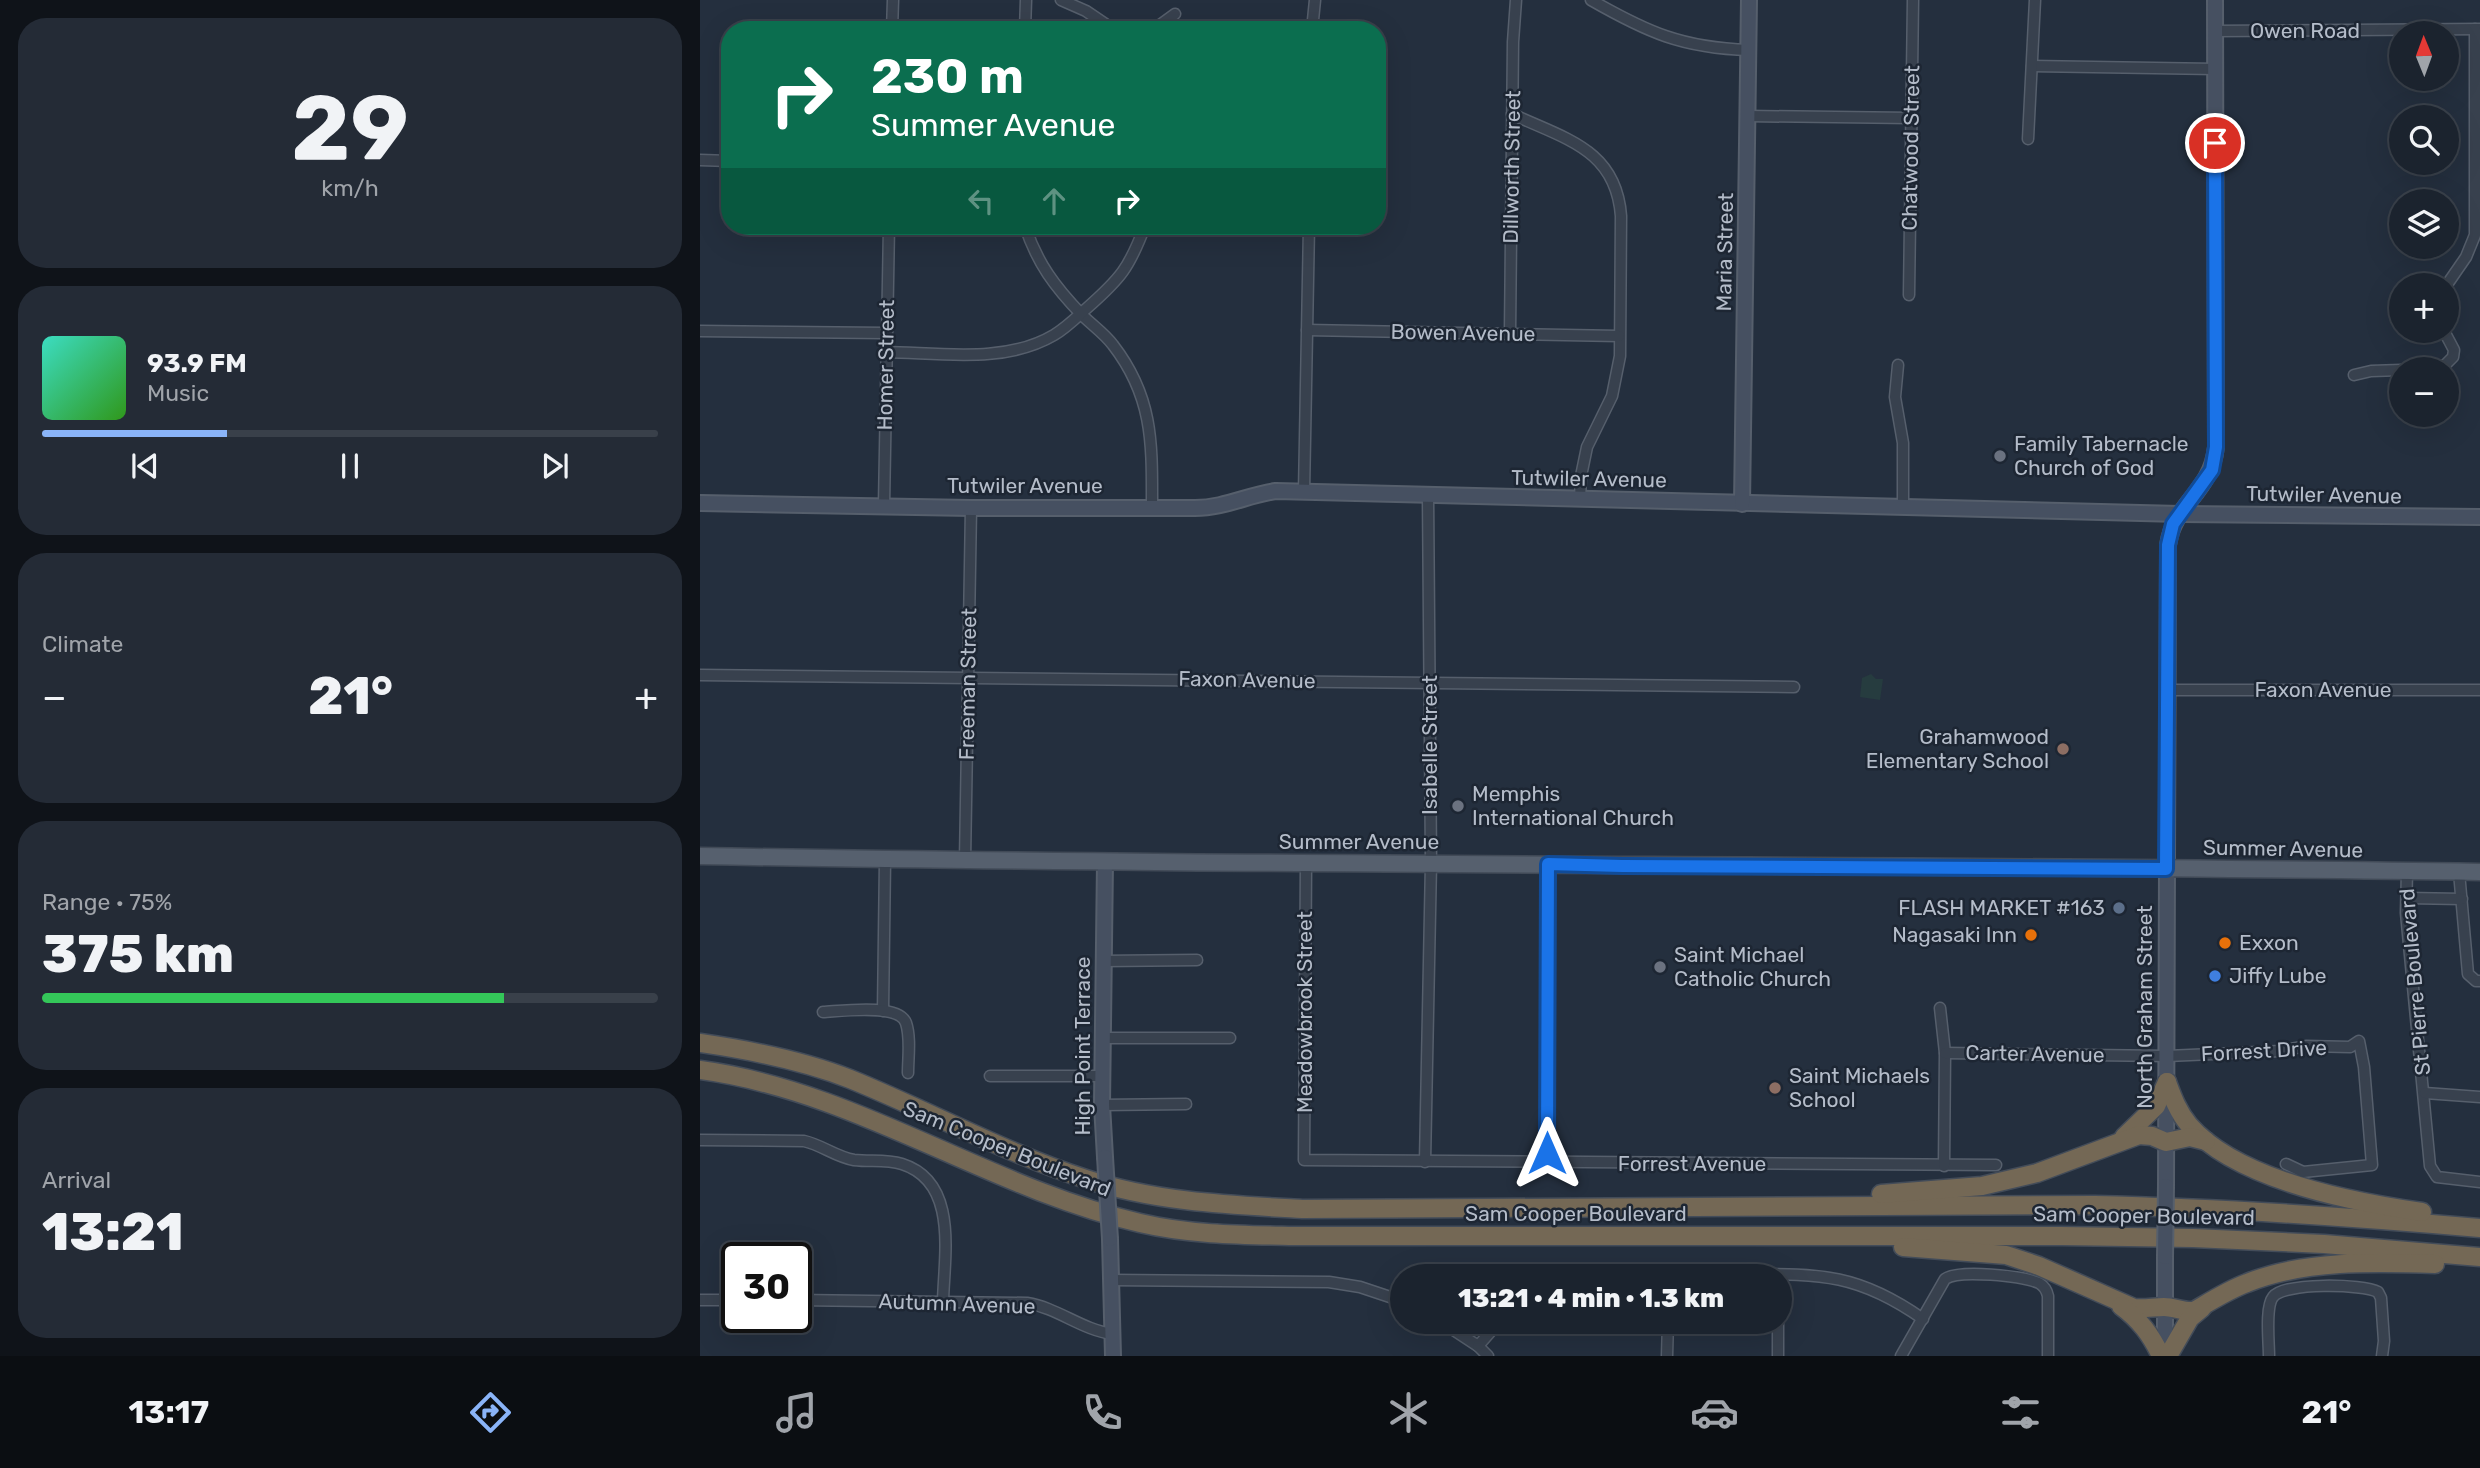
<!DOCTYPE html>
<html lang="en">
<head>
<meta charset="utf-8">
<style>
  :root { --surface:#1b232e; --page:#242b36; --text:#f1f3f6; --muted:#a0a4aa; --line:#39404a; --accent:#8ab4f8 }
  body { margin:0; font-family:Rubik,sans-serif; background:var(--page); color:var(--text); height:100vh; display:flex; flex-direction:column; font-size:26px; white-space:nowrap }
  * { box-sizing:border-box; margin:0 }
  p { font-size:23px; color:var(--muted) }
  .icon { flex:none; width:38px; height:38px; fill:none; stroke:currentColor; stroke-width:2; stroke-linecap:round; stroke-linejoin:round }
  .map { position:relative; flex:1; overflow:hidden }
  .details { display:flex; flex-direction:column; gap:18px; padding:18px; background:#0f1319; width:700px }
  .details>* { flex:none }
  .guide { position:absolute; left:21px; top:21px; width:665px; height:214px; border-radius:28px; box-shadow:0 7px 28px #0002,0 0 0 2px var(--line); background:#0b6e4f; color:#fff; overflow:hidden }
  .needle { width:46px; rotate:359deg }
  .controls { position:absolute; left:1689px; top:21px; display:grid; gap:14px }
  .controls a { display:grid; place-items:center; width:70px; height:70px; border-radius:50%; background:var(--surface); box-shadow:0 7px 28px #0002,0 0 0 2px var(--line); font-size:35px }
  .speed { position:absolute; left:21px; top:1242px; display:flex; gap:14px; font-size:35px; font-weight:700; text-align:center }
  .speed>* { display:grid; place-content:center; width:91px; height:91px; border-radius:50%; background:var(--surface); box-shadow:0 7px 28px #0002,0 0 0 2px var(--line); line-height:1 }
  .speed .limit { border:4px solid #111; border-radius:10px; background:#fff; color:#111 }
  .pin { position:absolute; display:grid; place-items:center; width:60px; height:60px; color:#fff; margin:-30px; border:4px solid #fff; border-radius:50%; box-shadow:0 2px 7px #0007 }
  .me { position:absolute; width:77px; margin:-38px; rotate:0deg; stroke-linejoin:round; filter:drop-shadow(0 0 5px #0008) }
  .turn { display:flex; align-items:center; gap:24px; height:147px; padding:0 35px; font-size:32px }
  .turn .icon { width:91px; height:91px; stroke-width:2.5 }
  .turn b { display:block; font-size:49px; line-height:60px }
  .lanes { display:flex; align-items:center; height:66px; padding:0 35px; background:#0003; justify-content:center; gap:35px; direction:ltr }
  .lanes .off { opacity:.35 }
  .big { font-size:52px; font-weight:800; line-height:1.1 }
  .details .card { flex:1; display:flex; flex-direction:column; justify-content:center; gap:10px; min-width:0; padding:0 24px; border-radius:28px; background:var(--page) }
  .details .dial { align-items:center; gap:0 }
  .dial b { font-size:91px; line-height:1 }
  .song { display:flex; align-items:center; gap:21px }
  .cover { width:84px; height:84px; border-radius:10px; background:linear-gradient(135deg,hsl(170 70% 55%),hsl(110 70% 35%)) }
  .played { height:7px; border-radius:4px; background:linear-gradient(90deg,var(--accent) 30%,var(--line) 30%) }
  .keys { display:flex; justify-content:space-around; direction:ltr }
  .heat { display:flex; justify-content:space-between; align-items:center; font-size:38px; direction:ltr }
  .charge { height:10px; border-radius:5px; background:linear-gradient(90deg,#34c759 75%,var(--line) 0) }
  .trip { position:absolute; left:690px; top:1264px; width:402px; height:70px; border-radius:35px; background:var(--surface); box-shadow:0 7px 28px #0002,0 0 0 2px var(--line); font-weight:800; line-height:70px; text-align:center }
  .tabs { display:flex; height:112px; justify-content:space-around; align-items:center; background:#0b0e12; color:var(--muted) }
  .tabs .icon { width:49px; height:49px }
  .tabs .active { color:var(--accent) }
  .tabs b { font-size:32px; color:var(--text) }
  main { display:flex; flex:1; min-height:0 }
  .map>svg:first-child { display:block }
  .green { fill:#263c3f }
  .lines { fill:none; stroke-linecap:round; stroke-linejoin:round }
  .street-casing { stroke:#565f6c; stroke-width:13 }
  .secondary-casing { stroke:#565f6c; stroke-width:18 }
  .primary-casing { stroke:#414a57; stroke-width:19 }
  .highway-casing { stroke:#434c59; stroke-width:21 }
  .street { stroke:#38414e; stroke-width:10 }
  .secondary { stroke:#465061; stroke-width:14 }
  .primary { stroke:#56606e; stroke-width:16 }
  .highway { stroke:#746855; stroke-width:18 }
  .secondary-bridge-casing { stroke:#565f6c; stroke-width:18; stroke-linecap:butt }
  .secondary-bridge { stroke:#465061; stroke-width:14 }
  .route-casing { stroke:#114b97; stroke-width:18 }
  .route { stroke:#1a73e8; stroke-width:12 }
  .worship-dot { fill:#6b7280; stroke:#1d2633; stroke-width:2.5 }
  .education-dot { fill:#8d6e63; stroke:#1d2633; stroke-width:2.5 }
  .service-dot { fill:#5c6f8a; stroke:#1d2633; stroke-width:2.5 }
  .food-dot { fill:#e8710a; stroke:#1d2633; stroke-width:2.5 }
  .shop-dot { fill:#3f7fe0; stroke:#1d2633; stroke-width:2.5 }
  .labels { text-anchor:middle; stroke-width:5; stroke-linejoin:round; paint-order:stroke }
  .street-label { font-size:21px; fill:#b4bcc9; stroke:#1d2633 }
  .poi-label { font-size:21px; fill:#b4bcc9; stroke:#1d2633; text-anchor:start }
</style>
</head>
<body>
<main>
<section class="details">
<div class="card dial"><b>29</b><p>km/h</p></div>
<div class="card">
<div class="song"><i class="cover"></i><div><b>93.9 FM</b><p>Music</p></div></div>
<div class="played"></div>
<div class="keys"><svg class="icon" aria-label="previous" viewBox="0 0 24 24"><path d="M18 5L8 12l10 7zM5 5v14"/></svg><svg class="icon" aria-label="pause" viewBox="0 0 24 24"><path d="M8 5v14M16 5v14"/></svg><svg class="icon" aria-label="next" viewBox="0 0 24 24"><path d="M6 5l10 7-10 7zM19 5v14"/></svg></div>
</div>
<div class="card"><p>Climate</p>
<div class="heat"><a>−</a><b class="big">21°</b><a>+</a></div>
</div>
<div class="card"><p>Range · 75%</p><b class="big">375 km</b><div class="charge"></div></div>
<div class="card"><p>Arrival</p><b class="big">13:21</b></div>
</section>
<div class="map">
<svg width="1780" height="1356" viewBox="0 0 1780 1356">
  <rect width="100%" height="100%" fill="#242f3e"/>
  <!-- green -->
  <polygon class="green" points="1171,674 1176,679 1183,679 1180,700 1160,697 1162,678"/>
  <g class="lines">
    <defs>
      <g id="street">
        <polyline points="361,0 386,11 414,30"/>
        <path d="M891,0C947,32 982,48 1049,50"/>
        <polyline points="192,30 193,0"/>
        <polyline points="325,30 326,0"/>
        <polyline points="453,30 475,14"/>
        <polyline points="612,30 615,0"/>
        <polyline points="1515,31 1780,29"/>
        <polyline points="1332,66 1515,69"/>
        <path d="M812,114C865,139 916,149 921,216L920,356L912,396L887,447L881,476L880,499"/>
        <polyline points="1048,116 1211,118"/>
        <polyline points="1328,139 1335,0"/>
        <polyline points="0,160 30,161"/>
        <path d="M325,226C337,263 355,287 382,315C392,325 405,334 413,345C454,398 452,445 452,508"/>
        <polyline points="1746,286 1766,257 1775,235 1775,29"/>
        <polyline points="1209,295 1213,0"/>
        <polyline points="607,330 919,336"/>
        <polyline points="0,331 186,333"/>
        <polyline points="810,334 813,42 816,0"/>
        <path d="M186,352C241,353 305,364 354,335C366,328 377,317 387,308C421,278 429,268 445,226"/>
        <polyline points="1198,365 1195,397 1203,443 1203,506"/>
        <polyline points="1726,369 1745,365 1753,357 1754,350 1744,331"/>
        <polyline points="1654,375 1671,371 1701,370"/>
        <polyline points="604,492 609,226"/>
        <polyline points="184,505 189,226"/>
        <polyline points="0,675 1094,687"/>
        <polyline points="1467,690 1780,690"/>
        <polyline points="265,861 271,508"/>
        <polyline points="606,864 604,1160 1296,1165"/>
        <polyline points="1707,871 1706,913 1730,1166 1737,1177 1780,1182"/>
        <polyline points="1759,872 1768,974 1776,981 1780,981"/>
        <polyline points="1707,898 1762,899"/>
        <polyline points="403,961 497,960"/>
        <polyline points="1240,1008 1245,1053 1244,1166"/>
        <polyline points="183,1011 185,860"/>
        <path d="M123,1012C142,1011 199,1003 206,1023C211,1038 208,1058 208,1073"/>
        <polyline points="404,1038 530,1038"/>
        <polyline points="1245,1053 1467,1056 1581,1051 1606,1046 1650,1047 1659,1041 1664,1067 1672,1165 1603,1172 1586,1164"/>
        <polyline points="290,1076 403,1076"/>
        <polyline points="1725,1093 1780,1097"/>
        <polyline points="402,1105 486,1104"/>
        <path d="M0,1140L104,1141C122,1145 136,1157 154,1160C170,1162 186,1159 202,1164C259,1182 244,1256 243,1302"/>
        <polyline points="725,1162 731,863 728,496"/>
        <polyline points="847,1163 848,864"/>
        <path d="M982,1276C1003,1272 1026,1274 1047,1274C1122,1274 1159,1274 1223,1319"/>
        <polyline points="412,1280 629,1282 660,1287 702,1301"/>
        <polyline points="0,1300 37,1300"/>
        <path d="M96,1300L327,1303C358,1308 382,1330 413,1334"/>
        <polyline points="740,1321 778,1346 788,1356"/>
        <polyline points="778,1346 800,1321"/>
        <polyline points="967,1356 968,1321"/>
        <polyline points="1078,1356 1078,1321"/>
        <path d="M1201,1356L1245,1279C1259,1269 1322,1276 1339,1283C1344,1286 1347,1291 1348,1296V1356"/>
        <path d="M1569,1356C1569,1342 1565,1307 1573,1297C1584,1282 1663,1284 1678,1292L1681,1298L1684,1341L1682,1356"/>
      </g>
      <g id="secondary">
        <path d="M0,503L271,508H495C524,508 548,495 576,491L1480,514L1780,517"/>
        <polyline points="1042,504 1049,0"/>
        <polyline points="405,862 402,1105 405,1157"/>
        <path d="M1466,1186L1468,545C1474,503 1511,493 1516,447L1515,0"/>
        <polyline points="410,1239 413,1356"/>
        <polyline points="1465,1356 1465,1257"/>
      </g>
      <path id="primary" d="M0,856C593,867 1187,863 1780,872"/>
      <g id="highway">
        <path d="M0,1043C49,1050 104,1061 150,1079C229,1111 305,1153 386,1179C455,1202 530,1205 602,1209L1395,1205C1524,1208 1652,1217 1780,1228"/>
        <path d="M0,1070C157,1091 288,1188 440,1223C491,1235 543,1235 594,1236H1362L1493,1238L1624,1244L1780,1257"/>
        <path d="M1467,1082C1473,1098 1478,1112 1489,1125C1537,1180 1652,1202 1722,1212"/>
        <polyline points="1424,1137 1456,1106 1467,1082"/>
        <polyline points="1181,1194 1282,1186 1337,1173 1439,1135 1452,1136 1466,1142 1490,1137 1506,1141"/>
        <path d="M1203,1247L1306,1255L1339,1266L1434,1308C1445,1309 1454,1307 1464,1307C1474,1307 1483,1312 1494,1311C1511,1301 1528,1290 1547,1283C1604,1260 1674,1262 1735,1264"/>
        <path d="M1421,1306C1440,1320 1451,1335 1461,1356"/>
        <polyline points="1468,1356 1490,1318 1502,1308"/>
      </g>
    </defs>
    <!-- street casing -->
    <use href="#street" class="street-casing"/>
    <!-- secondary casing -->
    <use href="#secondary" class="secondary-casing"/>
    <!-- primary casing -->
    <use href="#primary" class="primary-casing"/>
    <!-- highway casing -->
    <use href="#highway" class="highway-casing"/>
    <!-- street -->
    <use href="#street" class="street"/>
    <!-- secondary -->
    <use href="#secondary" class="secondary"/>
    <!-- primary -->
    <use href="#primary" class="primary"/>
    <!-- highway -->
    <use href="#highway" class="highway"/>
    <defs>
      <g id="secondary-bridge">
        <polyline points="405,1157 410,1239"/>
        <polyline points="1465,1257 1466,1186"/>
      </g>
    </defs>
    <!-- secondary-bridge casing -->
    <use href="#secondary-bridge" class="secondary-bridge-casing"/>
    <!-- secondary-bridge -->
    <use href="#secondary-bridge" class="secondary-bridge"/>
  </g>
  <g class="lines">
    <defs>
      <polyline id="route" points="847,1153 848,864 922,866 1466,869 1468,545 1473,524 1512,470 1516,447 1515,143"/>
    </defs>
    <!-- route casing -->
    <use href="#route" class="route-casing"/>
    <!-- route -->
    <use href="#route" class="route"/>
  </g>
  <!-- markers -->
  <g class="worship-dot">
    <circle cx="1300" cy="456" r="7"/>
    <circle cx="758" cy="806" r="7"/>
    <circle cx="960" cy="967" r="7"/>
  </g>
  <g class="education-dot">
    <circle cx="1363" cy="749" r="7"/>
    <circle cx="1075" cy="1088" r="7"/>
  </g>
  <circle class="service-dot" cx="1419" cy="908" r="7"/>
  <g class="food-dot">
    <circle cx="1331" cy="935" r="7"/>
    <circle cx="1525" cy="943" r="7"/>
  </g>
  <circle class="shop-dot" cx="1515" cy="976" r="7"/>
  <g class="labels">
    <!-- street labels -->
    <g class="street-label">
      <text x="1605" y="38">Owen Road</text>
      <text transform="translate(1211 148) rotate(-89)" y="7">Chatwood Street</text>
      <text transform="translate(812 167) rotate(-89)" y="7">Dillworth Street</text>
      <text transform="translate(1025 252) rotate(-89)" y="7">Maria Street</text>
      <text transform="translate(763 333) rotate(1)" y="7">Bowen Avenue</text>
      <text transform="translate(186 365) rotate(-89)" y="7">Homer Street</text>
      <text transform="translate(889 479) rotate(1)" y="7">Tutwiler Avenue</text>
      <text x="325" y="493">Tutwiler Avenue</text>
      <text transform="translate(1624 495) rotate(1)" y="7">Tutwiler Avenue</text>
      <text transform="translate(547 680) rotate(1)" y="7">Faxon Avenue</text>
      <text transform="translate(268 684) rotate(-89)" y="7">Freeman Street</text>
      <text x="1623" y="697">Faxon Avenue</text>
      <text transform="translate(730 745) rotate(-90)" y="7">Isabelle Street</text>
      <text x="659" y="849">Summer Avenue</text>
      <text transform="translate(1583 849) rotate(1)" y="7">Summer Avenue</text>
      <text transform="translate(1715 982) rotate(-95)" y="7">St Pierre Boulevard</text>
      <text transform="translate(1445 1007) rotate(-90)" y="7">North Graham Street</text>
      <text transform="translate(605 1012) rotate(-90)" y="7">Meadowbrook Street</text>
      <text transform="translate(383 1046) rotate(-90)" y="7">High Point Terrace</text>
      <text transform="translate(1564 1051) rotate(-3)" y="7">Forrest Drive</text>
      <text transform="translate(1335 1054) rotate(1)" y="7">Carter Avenue</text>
      <text transform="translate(307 1149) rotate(22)" y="7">Sam Cooper Boulevard</text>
      <text x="992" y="1171">Forrest Avenue</text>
      <text x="876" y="1221">Sam Cooper Boulevard</text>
      <text transform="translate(1444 1216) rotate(1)" y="7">Sam Cooper Boulevard</text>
      <text transform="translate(257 1304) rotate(2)" y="7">Autumn Avenue</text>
    </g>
    <!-- poi labels -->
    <g class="poi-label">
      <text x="1314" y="451">Family Tabernacle<tspan x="1314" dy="24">Church of God</tspan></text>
      <text x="1349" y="744" text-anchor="end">Grahamwood<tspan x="1349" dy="24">Elementary School</tspan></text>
      <text x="772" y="801">Memphis<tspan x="772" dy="24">International Church</tspan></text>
      <text x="1405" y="915" text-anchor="end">FLASH MARKET #163</text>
      <text x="1317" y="942" text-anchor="end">Nagasaki Inn</text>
      <text x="1539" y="950">Exxon</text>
      <text x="974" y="962">Saint Michael<tspan x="974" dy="24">Catholic Church</tspan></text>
      <text x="1529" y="983">Jiffy Lube</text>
      <text x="1089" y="1083">Saint Michaels<tspan x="1089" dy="24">School</tspan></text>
    </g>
  </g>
</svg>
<div class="controls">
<a><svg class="needle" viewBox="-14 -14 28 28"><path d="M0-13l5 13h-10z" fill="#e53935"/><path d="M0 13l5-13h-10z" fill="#a0a4aa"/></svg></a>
<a><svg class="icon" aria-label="search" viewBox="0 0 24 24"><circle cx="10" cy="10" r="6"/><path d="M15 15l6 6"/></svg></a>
<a><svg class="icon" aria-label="layers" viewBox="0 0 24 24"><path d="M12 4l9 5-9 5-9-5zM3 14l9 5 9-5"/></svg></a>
<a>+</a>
<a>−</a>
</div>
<div class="speed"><div class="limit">30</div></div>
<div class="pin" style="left:1515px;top:143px;background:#d93025"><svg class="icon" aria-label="arrive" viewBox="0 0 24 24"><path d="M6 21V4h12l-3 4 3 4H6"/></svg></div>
<svg class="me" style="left:847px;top:1153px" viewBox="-20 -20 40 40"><path d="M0-17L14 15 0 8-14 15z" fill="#1a73e8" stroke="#fff" stroke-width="4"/></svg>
<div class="trip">13:21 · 4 min · 1.3 km</div>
<div class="guide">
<div class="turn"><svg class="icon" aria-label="right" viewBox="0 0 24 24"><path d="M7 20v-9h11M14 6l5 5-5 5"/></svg><div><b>230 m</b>Summer Avenue</div></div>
<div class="lanes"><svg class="icon off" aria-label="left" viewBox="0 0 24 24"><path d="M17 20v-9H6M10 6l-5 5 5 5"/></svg><svg class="icon off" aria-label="ahead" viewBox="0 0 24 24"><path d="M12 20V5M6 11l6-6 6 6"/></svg><svg class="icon" aria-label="right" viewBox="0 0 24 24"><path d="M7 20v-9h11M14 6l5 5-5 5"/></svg></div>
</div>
</div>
</main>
<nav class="tabs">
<b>13:17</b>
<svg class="icon active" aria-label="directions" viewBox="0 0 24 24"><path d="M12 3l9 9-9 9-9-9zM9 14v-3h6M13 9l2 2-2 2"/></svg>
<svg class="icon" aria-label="music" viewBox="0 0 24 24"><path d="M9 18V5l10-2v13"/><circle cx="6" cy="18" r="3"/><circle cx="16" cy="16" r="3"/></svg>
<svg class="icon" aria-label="phone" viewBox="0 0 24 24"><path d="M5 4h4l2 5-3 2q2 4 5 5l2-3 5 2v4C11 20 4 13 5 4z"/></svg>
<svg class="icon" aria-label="climate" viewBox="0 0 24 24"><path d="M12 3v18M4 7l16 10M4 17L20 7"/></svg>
<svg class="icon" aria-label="car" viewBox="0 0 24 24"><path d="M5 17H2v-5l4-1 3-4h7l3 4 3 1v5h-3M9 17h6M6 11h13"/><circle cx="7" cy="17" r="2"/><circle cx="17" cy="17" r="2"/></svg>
<svg class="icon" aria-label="filters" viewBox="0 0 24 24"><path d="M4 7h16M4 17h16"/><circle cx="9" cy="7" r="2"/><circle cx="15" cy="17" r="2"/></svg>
<b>21°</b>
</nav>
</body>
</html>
